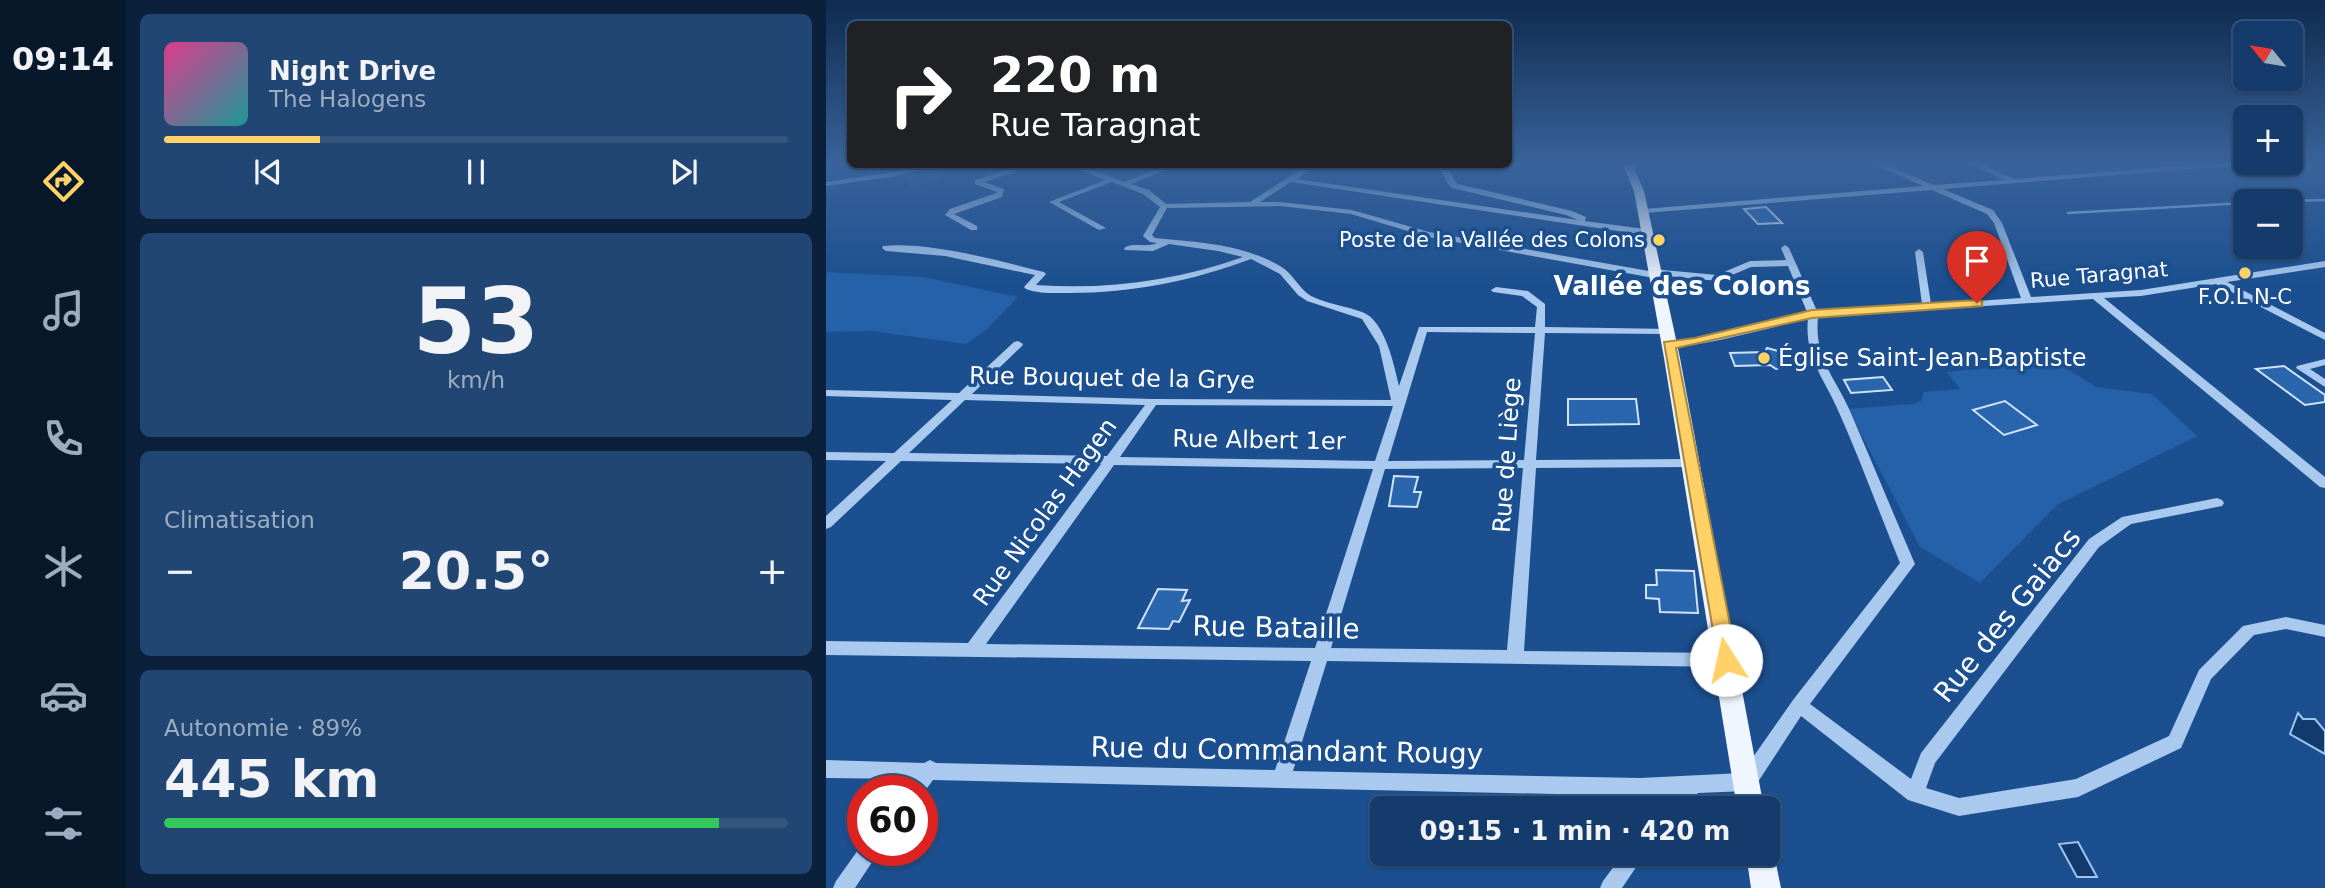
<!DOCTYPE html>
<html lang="fr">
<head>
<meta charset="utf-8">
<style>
  :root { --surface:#143b6b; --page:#214673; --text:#f1f3f6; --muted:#9dadc1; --line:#33557e; --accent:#ffd166 }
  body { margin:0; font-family:"DejaVu Sans",sans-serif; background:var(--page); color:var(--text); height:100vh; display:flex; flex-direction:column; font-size:26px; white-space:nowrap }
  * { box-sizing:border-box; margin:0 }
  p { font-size:23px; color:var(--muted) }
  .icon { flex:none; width:38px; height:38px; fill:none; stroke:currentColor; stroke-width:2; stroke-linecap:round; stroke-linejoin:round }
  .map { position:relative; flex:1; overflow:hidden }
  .sheet { display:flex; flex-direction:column; gap:14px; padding:14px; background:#0b203b; width:700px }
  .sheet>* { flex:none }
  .top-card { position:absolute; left:21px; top:21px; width:665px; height:147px; border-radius:10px; box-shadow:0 2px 5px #0004,0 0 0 2px var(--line); background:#202124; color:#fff; overflow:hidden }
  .needle { width:46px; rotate:300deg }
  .controls { position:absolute; left:1407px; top:21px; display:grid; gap:14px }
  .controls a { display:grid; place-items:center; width:70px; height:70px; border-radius:10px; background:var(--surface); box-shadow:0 2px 5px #0004,0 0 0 2px var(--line); font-size:35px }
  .speed { position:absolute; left:21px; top:775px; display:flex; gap:14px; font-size:35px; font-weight:700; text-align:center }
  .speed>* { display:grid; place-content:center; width:91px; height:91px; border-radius:50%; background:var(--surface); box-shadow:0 2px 5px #0004,0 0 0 2px var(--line); line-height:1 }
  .speed .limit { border:10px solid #d22; background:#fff; color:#111 }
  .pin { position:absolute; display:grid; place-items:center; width:60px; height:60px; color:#fff; margin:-72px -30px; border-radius:50% 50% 50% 0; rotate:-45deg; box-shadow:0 0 7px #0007 }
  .pin .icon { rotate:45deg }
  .me { position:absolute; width:77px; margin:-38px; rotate:350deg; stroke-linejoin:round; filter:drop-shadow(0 0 5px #0008) }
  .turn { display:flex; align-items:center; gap:24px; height:147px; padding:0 28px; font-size:32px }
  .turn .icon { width:91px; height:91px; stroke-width:2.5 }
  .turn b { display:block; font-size:49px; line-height:60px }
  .big { font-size:52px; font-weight:700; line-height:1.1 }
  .sheet .widget { flex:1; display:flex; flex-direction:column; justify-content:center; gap:10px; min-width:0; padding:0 24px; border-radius:10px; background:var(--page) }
  .sheet .dial { align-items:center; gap:0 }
  .dial b { font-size:91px; line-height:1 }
  .song { display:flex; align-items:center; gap:21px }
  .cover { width:84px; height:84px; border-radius:10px; background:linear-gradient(135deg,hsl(330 70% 55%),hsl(180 70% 35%)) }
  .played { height:7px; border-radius:4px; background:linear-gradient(90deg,var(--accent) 25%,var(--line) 25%) }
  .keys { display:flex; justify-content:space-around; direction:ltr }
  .heat { display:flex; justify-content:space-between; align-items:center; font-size:38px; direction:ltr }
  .charge { height:10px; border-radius:5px; background:linear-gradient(90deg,#34c759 89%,var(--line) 0) }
  .trip { position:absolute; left:544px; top:796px; width:410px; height:70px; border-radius:10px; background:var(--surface); box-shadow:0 2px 5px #0004,0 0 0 2px var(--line); font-weight:700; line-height:70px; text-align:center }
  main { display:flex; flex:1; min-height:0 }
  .dock { display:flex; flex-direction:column; width:126px; justify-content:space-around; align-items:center; background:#08182b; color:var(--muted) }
  .dock .icon { width:49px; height:49px }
  .dock .on { color:var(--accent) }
  .dock b { font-size:32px; color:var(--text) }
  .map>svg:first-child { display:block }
  .green { fill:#2461a8 }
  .water { fill:#123a6d; stroke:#9cc4f0; stroke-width:2 }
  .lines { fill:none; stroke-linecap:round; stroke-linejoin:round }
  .stream { stroke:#9cc4f0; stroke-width:2.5 }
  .building { fill:#2a66ad; stroke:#cfe3fa; stroke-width:2 }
  .minor { fill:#a9c9ee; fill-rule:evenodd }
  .major { fill:#f0f6ff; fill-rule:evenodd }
  .route { fill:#ffd166; stroke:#a68842; stroke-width:2 }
  .poi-dot { fill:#ffd166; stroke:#1b4f8f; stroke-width:2.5 }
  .labels { text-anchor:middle; stroke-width:7; stroke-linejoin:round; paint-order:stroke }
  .far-poi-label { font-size:21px; fill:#fff; stroke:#1b4f8f; text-anchor:end }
  .far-street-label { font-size:21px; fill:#fff; stroke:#1b4f8f }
  .poi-label { font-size:24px; fill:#fff; stroke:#1b4f8f; text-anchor:start }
  .street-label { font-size:24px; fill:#fff; stroke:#1b4f8f }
  .far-district-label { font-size:26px; font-weight:bold; fill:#fff; stroke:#1b4f8f }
  .near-street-label { font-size:28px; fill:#fff; stroke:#1b4f8f }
</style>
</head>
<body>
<main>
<nav class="dock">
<b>09:14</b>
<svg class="icon on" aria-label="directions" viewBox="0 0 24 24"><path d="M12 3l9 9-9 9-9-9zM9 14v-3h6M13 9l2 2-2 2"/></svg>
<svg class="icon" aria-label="music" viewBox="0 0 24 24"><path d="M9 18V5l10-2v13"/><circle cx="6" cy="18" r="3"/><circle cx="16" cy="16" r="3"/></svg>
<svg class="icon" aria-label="phone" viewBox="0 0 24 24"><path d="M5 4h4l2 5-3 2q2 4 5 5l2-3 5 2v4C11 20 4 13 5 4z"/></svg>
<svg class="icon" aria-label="climate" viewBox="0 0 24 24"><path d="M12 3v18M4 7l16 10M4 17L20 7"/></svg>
<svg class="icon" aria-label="car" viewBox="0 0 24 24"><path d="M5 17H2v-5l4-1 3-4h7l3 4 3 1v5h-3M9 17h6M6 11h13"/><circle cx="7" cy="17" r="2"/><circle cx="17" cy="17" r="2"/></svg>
<svg class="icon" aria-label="filters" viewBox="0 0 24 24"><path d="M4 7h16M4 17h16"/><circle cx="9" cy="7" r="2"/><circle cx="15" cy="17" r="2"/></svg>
</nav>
<section class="sheet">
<div class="widget">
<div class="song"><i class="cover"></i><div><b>Night Drive</b><p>The Halogens</p></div></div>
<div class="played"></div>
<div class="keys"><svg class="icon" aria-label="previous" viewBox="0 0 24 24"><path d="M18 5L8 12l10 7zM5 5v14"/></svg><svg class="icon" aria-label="pause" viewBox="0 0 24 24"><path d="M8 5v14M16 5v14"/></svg><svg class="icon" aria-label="next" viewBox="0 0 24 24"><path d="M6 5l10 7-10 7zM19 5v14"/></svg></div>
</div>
<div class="widget dial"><b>53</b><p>km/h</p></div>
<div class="widget"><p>Climatisation</p>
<div class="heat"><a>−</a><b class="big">20.5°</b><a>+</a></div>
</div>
<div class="widget"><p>Autonomie · 89%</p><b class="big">445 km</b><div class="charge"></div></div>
</section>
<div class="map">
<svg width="1499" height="888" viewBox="0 0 1499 888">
  <rect width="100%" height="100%" fill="#1b4f8f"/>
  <!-- green -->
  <g class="green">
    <path d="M32,164H134L139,168L108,176L116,180L84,189L81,179L74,178C51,180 20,179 0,193V175Z"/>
    <polygon points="0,272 97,277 192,297 160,330 140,344 46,331 0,332"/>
    <polygon points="1229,361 1270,387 1326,394 1371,436 1231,505 1154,583 1094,547 1022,409 1087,404 1096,400 1097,392 1134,389 1121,372"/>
  </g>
  <!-- water -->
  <g class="water">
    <polygon points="1472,713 1477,719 1489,719 1499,731 1499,754 1464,734"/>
    <polygon points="1252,842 1271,877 1251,877 1233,844"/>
  </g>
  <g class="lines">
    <!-- stream -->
    <g class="stream">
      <polyline points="1465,201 1499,200"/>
      <polyline points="1242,213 1419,203"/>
    </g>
  </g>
  <!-- building -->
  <g class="building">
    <polygon points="940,207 956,223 932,224 918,209"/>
    <polygon points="941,348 975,357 967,365 950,369 944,365 909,366 904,353 939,352"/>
    <polygon points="1458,366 1499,395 1499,402 1479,405 1430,369"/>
    <polygon points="1057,377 1066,390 1025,393 1018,380"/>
    <polygon points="742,399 810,399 813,424 742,425"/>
    <polygon points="1179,401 1211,425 1178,435 1147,410"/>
    <polygon points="568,476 592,477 588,492 595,492 591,507 563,506"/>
    <polygon points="830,570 868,571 872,613 834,612 833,599 820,598 820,585 831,585"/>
    <polygon points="332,589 361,590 356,601 364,600 353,622 347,621 343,629 312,628"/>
  </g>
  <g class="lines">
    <!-- minor -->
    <g class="minor">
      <path d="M1046,163H1054L1108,185L1177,180L1144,163H1152L1188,179L1393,163H1417L1413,165L1117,189L1167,210L1176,223L1205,297L1315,290L1499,261V267L1401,282L1499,333V340L1390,284L1315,296L1278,298L1499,477V488L1494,487L1267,299L992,317C988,359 1009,376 1024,411C1046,462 1067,513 1089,564L984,704L1085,779L1095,753L1263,539L1296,517L1391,498L1396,500L1398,503L1396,506L1305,524L1273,547L1109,763L1100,788L1133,798L1250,779L1343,736L1373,670L1417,626L1460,617L1499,625V637L1460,629L1428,635L1385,679L1355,748L1252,797L1133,816L1082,800L975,716L928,788L921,791L872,793L859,808H838L840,801L847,794L814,796L107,780L96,795V791H79L85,779L0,778V760L98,763L104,760L110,763L449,770L485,661L0,655V641L142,643L275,464L75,461L5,527L0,529V516L60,461L0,460V452L68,453L126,400L0,396V390L133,393L188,342L192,341L197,344L196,346L146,394L327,399L565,400L553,346L536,319L481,301L472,295L454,274L425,259C366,281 306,293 243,293C229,293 213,294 200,289L198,287L209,275L119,256L60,251L56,248L57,246C102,241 174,261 218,272L220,274L210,285C281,290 349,281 417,257L392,251L343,244L327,251L299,250L298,248C307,242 321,248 331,243L324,242L317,236L334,207L317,194L286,182L233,202L280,228L273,230L223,202L279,180L240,164H251L298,182L344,164H355L305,184L323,190L340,204L424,202L483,164H492L471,179L752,220L740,215L626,188C617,180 619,173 610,164H618C626,170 625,179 632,184L746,211L760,217L759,221L819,229L823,232L819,235L465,182L434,202H454L526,210L603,232L823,271L827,269L891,275L924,261L960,260L955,248L959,245L963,248L991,311L1096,304L1089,252L1093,249L1097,252L1105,304L1195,298L1168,223L1161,214L1106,190L818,213L814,211L818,209L1097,186ZM454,206L525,214L602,237L828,278L832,275L892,281L925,267L962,266L981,312L869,339L843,342L838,345C851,354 959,324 982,318C978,356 997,377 1011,408C1034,459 1053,512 1074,563L967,700L916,773L814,778L467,771L501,661L900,667L906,665L908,660L906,655L900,653L698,651L710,468L866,467L872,463L866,459L710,460L719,333L841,334L846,331L845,329L719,327V304L702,291L670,287L665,290L667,292L696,296L711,307L709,327H593L573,386C568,365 559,320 536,312C520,306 501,304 485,296C472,288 467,273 454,266C417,244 371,242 329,238L326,235L341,208ZM601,332L709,333L698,460L562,461ZM139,400L319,405L281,456L83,453ZM330,405L567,406L549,461L294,457ZM288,465L547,469L489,648L160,644ZM697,468L681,650L505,648L559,469Z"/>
      <polygon points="97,164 109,164 76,175 0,186 0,182 75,171"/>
      <polygon points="199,164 211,164 159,182 178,189 176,197 128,214 151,226 151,230 145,230 119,215 124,209 170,193 171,192 149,184 149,180"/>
      <polygon points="1499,359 1499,365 1484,369 1499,379 1499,387 1470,368 1471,366"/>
      <polygon points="37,843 37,850 54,850 29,888 7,888 10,881"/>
      <polygon points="797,854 819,854 796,888 774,888 777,881"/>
    </g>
    <!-- major -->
    <g class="major">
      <polygon points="796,163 806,163 818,191 854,358 938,808 911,808 838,358 808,191"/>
      <polygon points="942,843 948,854 955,888 925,888 920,854 942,854"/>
    </g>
  </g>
  <!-- sky -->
  <linearGradient id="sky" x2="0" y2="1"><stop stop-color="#0f2b4f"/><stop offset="0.57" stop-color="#39639b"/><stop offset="1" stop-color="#39639b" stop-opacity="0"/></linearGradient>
  <rect width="1499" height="287" fill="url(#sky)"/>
  <!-- route -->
  <polygon class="route" points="1151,300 1156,301 1156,306 986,318 850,348 911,660 907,666 900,669 893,666 838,342 869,338 986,310"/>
  <!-- markers -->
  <g class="poi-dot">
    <circle cx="833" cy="240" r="7"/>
    <circle cx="1419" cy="273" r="7"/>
    <circle cx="938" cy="358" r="7"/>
  </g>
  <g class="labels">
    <!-- far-poi labels -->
    <g class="far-poi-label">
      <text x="819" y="247">Poste de la Vallée des Colons</text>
      <text x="1419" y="304" text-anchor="middle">F.O.L N-C</text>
    </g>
    <!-- far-street labels -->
    <g class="far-street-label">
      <text transform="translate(1273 275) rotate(-5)" y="7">Rue Taragnat</text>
    </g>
    <!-- poi labels -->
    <g class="poi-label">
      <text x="952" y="366">Église Saint-Jean-Baptiste</text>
    </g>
    <!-- street labels -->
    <g class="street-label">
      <text transform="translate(286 378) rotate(1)" y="8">Rue Bouquet de la Grye</text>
      <text transform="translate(433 440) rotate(1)" y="8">Rue Albert 1er</text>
      <text transform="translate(681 455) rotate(-86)" y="8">Rue de Liège</text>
      <text transform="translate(219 512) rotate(-54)" y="8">Rue Nicolas Hagen</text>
    </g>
    <!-- far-district labels -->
    <g class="far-district-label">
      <text x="856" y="295">Vallée des Colons</text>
    </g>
    <!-- near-street labels -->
    <g class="near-street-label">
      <text transform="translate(1181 615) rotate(-51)" y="10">Rue des Gaiacs</text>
      <text transform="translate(450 627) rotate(1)" y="10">Rue Bataille</text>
      <text transform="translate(461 750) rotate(1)" y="10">Rue du Commandant Rougy</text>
    </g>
  </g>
</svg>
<div class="controls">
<a><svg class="needle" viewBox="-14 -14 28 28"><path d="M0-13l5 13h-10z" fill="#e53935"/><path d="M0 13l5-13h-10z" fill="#9dadc1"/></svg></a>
<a>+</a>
<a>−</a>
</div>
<div class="speed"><div class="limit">60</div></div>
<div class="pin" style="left:1151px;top:303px;background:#d93025"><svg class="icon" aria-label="arrive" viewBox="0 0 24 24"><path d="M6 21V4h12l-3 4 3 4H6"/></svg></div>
<svg class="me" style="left:900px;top:660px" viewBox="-20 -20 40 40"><circle r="19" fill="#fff"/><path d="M0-13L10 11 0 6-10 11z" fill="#ffd166"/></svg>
<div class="trip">09:15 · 1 min · 420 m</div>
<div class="top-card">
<div class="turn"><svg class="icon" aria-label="right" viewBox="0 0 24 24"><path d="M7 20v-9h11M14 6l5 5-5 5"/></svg><div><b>220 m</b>Rue Taragnat</div></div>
</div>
</div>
</main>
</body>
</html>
